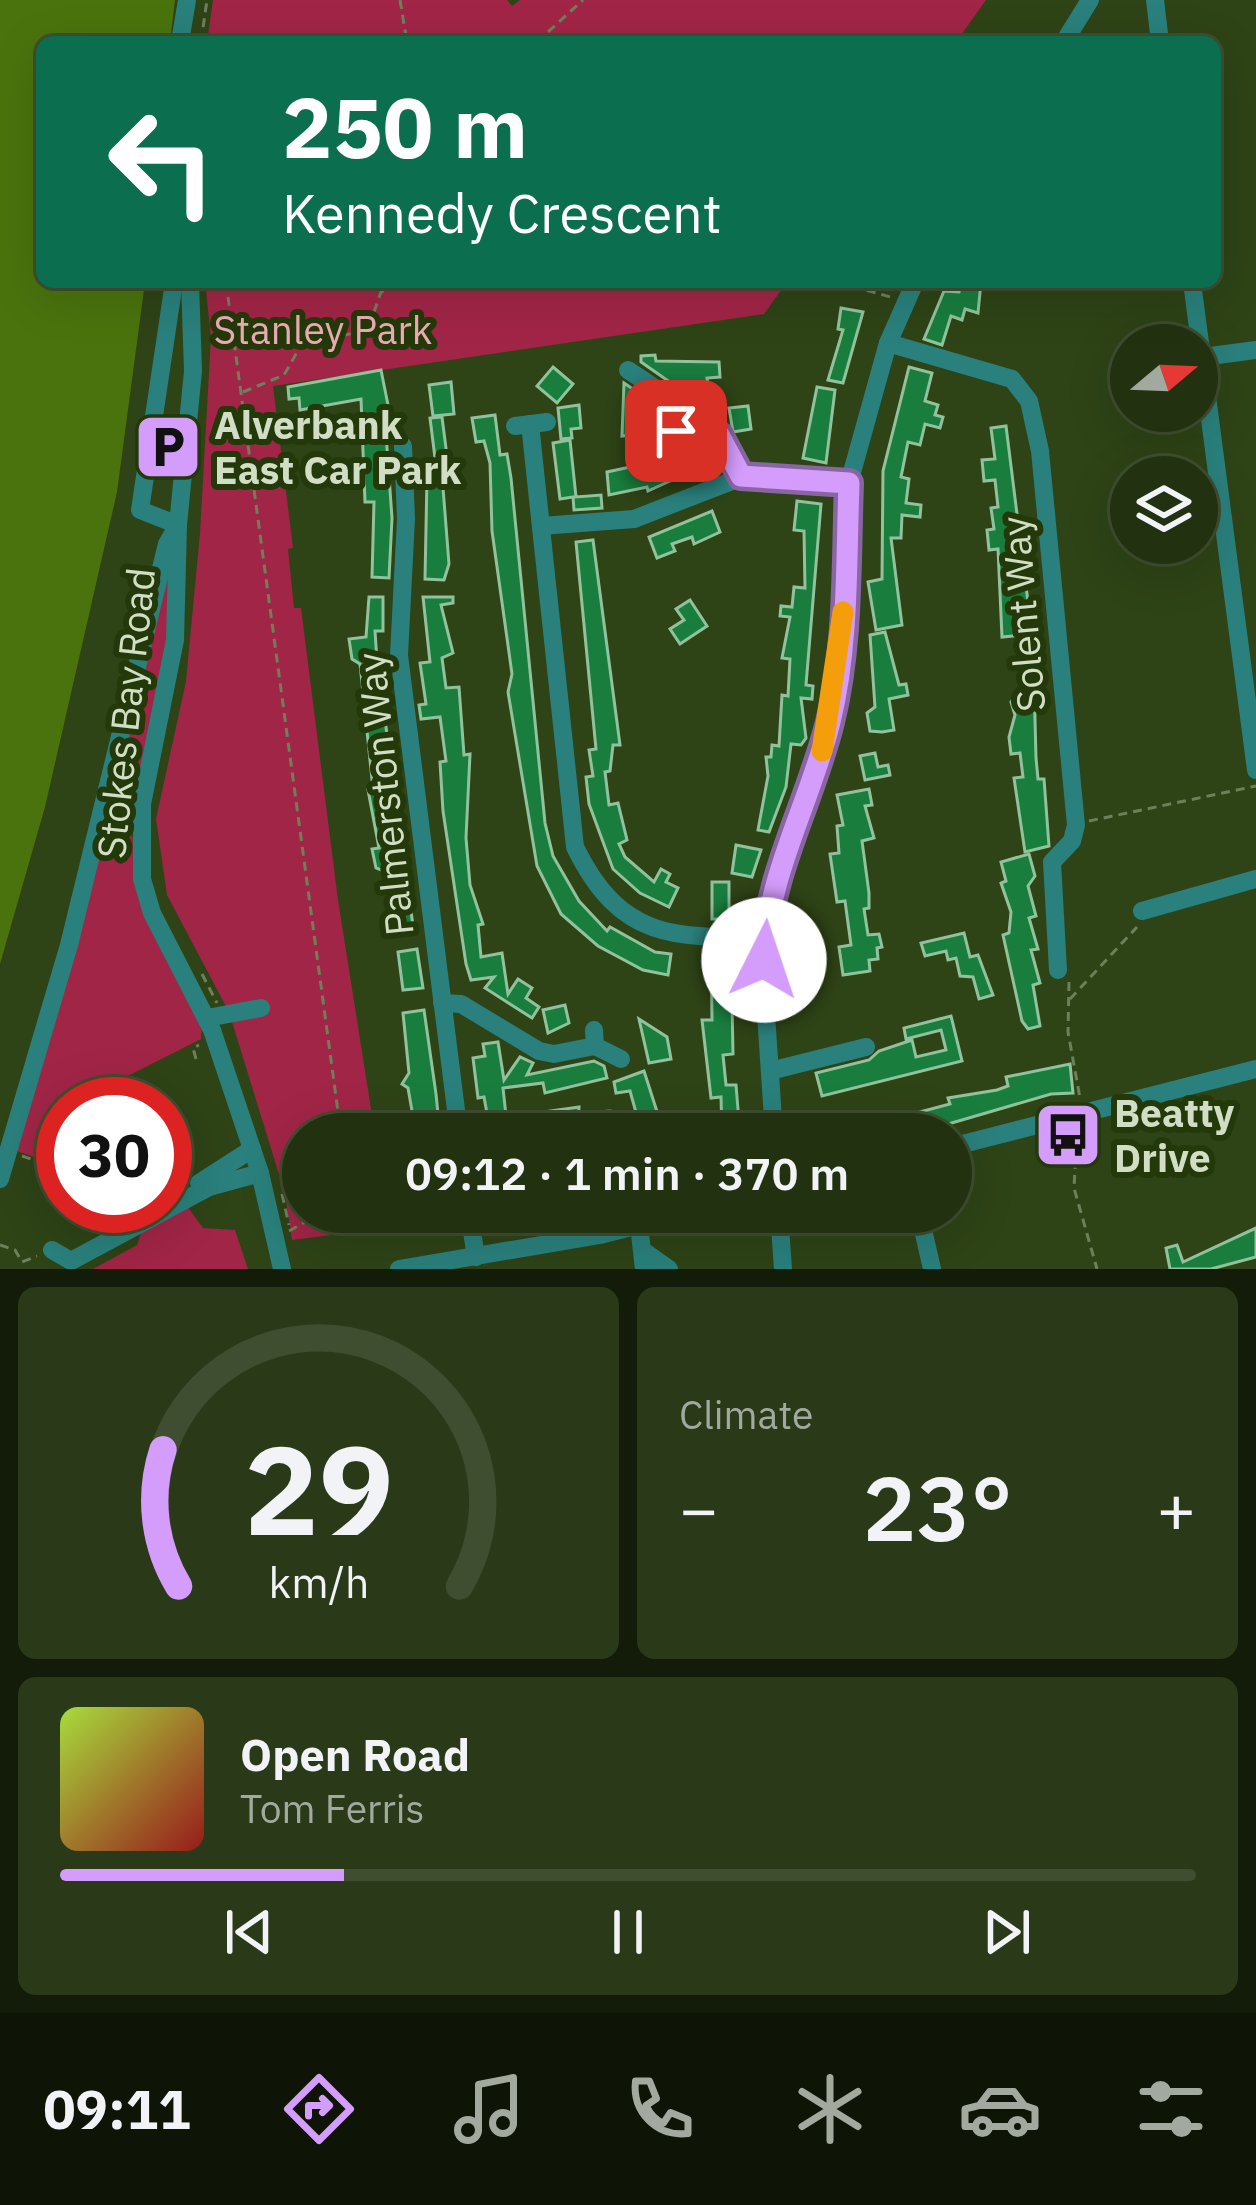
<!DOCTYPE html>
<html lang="en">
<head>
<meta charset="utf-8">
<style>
  :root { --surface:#223210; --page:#2a3a19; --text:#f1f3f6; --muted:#a2aa9f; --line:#3f4d30; --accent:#d49cfb }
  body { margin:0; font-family:"IBM Plex Sans",sans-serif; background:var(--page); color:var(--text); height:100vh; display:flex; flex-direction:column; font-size:45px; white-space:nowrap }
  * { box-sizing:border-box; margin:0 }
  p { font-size:39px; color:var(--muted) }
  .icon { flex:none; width:66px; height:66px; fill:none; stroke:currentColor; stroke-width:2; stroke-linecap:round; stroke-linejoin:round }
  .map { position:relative; height:1269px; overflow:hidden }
  .details { display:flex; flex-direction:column; gap:18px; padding:18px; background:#131c09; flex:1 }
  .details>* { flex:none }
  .banner { position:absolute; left:36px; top:36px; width:1185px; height:252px; border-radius:18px; box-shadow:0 12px 48px #0002,0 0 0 3px var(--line); background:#0b6e4f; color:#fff; overflow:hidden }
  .needle { width:78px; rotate:71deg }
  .fabs { position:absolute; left:1110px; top:324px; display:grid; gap:24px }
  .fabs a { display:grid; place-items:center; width:108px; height:108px; border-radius:50%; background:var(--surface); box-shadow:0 12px 48px #0002,0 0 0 3px var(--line); font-size:60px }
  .speed { position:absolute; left:36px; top:1077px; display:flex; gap:24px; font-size:60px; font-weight:700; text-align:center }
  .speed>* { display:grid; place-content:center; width:156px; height:156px; border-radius:50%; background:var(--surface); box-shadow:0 12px 48px #0002,0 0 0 3px var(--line); line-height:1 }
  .speed .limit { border:18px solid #d22; background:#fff; color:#111 }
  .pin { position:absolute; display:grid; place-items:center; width:102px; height:102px; color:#fff; margin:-51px; border-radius:24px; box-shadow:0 6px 18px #0006 }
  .me { position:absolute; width:132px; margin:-66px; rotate:4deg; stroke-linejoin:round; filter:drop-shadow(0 0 9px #0008) }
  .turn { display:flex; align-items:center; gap:42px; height:252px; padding:0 48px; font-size:54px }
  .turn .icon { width:156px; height:156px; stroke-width:2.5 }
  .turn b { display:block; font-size:84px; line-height:102px }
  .big { font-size:90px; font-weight:600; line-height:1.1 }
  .details .widget { flex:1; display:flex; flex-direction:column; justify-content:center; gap:18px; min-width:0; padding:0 42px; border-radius:18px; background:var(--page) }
  .details .dial { align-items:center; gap:0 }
  .dial svg { height:312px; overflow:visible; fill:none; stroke:var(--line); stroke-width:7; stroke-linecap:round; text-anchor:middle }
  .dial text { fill:var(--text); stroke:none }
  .song { display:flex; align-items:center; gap:36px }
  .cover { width:144px; height:144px; border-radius:18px; background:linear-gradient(135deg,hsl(80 70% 55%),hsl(0 70% 35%)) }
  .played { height:12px; border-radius:6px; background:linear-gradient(90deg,var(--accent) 25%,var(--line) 25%) }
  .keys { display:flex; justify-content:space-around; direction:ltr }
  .heat { display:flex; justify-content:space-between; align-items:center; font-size:66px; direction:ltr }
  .details .tiles { flex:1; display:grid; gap:18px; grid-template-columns:1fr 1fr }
  .widget:last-child { grid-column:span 2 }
  .trip { position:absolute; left:282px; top:1113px; width:690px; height:120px; border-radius:60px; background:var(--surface); box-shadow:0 12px 48px #0002,0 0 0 3px var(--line); font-weight:600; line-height:120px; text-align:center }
  .tabs { display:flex; height:192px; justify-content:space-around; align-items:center; background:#0e1406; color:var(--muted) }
  .tabs .icon { width:84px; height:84px }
  .tabs .on { color:var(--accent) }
  .tabs b { font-size:54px; color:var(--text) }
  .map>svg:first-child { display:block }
  .green { fill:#a12546 }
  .water { fill:#4a730d }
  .building { fill:#197d3e; stroke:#91c29b; stroke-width:3 }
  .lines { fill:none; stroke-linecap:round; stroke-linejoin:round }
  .path { stroke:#6e805b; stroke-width:3; stroke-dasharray:9 6; stroke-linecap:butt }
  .minor { stroke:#2a807c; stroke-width:18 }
  .route-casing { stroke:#8a65a3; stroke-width:30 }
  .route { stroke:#d49cfb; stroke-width:21 }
  .slow { stroke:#f59e0b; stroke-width:21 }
  .labels { text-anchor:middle; stroke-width:12; stroke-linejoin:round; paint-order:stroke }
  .park-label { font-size:39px; fill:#ecabb3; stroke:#24390a }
  .poi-label { font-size:39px; font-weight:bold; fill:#d1dec5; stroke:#24390a; text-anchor:start }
  .street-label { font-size:39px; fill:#d1dec5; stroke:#24390a }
</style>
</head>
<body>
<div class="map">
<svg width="1256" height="1269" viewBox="0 0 1256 1269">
  <rect width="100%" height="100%" fill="#2e4316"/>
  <!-- green -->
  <g class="green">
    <polygon points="213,0 507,0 512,6 520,0 986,0 956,42 207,42"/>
    <polygon points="205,282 787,282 764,314 273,386 293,548 288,549 294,608 301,608 338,900 375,1134 303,1134 303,1212 392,1212 394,1227 292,1240 285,1194 229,1012 167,895 156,819 186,681 200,533 211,337"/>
    <polygon points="168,567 167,657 132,835 138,880 202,1023 201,1039 102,1089 86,1104 63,1104 63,1167 17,1151"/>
    <polygon points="187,1206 203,1228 235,1230 248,1269 93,1269 137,1245 141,1233"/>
  </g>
  <!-- water -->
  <polygon class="water" points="0,0 175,0 170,42 42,42 42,282 145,282 117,492 45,807 0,964"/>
  <!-- building -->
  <g class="building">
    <polygon points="962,282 981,282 978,313 965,309 962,320 951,316 942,345 924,339 944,291 959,292"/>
    <polygon points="841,308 863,312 843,383 828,380 843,330 838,329"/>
    <polygon points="655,355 656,361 719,362 720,377 707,378 708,385 674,385 641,362 641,356"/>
    <polygon points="553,367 573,384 557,403 537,386"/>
    <polygon points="909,367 932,373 925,401 938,405 935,415 943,417 940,428 925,424 920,445 908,442 901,477 909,479 906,503 921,505 920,517 902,515 901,538 891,538 902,625 876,630 868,582 882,579 883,471"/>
    <polygon points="381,370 391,420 385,420 392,518 389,578 372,577 374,502 365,502 361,399 300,410 299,398 289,399 288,387"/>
    <polygon points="451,382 454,414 433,416 429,385"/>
    <polygon points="624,383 646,398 649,421 642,422 643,434 622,436"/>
    <polygon points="817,387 835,390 826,463 803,458"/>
    <polygon points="579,405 581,428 571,429 572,438 561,439 558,408"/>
    <polygon points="748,406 751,429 733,432 729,408"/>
    <polygon points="495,415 500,455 507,454 511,478 545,823 553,856 579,901 607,931 610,927 655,952 671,954 668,975 643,970 598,946 561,914 537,866 508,692 512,674 492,531 490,463 484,441 476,442 472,418"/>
    <polygon points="442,417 447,456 435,458 430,418"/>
    <polygon points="1006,426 1032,634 1002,637 998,549 989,550 987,530 994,529 991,508 998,507 995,480 984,481 982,460 995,459 991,428"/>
    <polygon points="570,440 576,497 601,495 602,508 574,510 573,497 560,499 553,443"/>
    <polygon points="705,442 716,460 648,491 647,487 609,495 607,472 658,461 661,470 684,461 681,452"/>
    <polygon points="442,475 449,564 444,580 425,579 427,477"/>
    <polygon points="797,501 821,504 806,685 813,686 812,699 801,698 806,738 801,745 791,744 786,787 769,832 758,830 768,776 766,757 771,757 772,745 779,746 782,695 788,696 790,659 782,658 790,617 780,616 781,606 792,607 794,587 805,588 804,531 794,530"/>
    <polygon points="712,511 720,532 694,544 692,537 672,544 675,551 657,558 649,537"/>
    <polygon points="593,540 620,745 613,745 610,771 605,772 609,805 618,803 627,840 619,844 625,857 654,882 661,869 670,874 666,882 678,888 669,907 640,893 613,869 589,804 586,777 593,776 589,750 596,749 576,542"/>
    <polygon points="369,597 383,597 383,631 375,631 377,661 413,926 390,928 384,871 376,868 372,849 379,848 368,790 373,789 360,664 352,659 349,639 366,637"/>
    <polygon points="423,597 453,597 453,603 441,605 453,653 442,658 446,688 459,687 464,755 470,754 466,838 470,885 483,924 478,925 481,957 502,953 508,994 518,979 532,988 526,998 539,1007 532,1018 485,988 494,977 471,980 466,964 443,811 440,762 446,761 440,717 421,719 419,705 426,704 420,663 430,662"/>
    <polygon points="690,600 707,626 680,644 670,629 684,620 676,609"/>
    <polygon points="885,632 899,685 906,684 908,695 889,699 894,730 882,732 870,731 867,713 875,707 870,635"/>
    <polygon points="1034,681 1036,758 1038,779 1044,779 1049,846 1025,852 1014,778 1023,777 1020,753 1011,754 1009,737 1015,715 1011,702 1025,682"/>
    <polygon points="875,753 878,767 888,765 890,775 865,780 860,756"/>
    <polygon points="869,789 872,805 865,806 874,838 862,841 869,893 869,908 864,909 868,935 879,934 882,947 877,948 878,959 869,960 870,971 843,975 839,947 851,945 845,901 837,902 830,854 839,853 837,826 843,825 837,795"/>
    <polygon points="736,845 761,850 752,877 732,873"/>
    <polygon points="1029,854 1035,876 1028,886 1036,916 1029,918 1038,949 1031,950 1040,983 1033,985 1040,1026 1028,1029 1022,1021 1003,935 1009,933 1011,912 1001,883 1006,881 1001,862"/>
    <rect x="712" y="882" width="17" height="37"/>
    <polygon points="964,933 970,957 978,955 993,995 979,999 973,977 960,976 956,958 948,960 946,951 925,956 921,943"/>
    <polygon points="417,949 423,988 403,990 398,952"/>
    <polygon points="711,950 731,950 733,1054 723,1055 726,1085 736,1085 740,1134 722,1134 721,1097 711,1098 702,1020 712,1020"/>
    <polygon points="565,1005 569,1023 548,1033 543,1010"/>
    <polygon points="424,1010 436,1094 440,1134 416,1134 408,1088 402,1084 409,1073 403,1013"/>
    <polygon points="951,1016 962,1061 822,1096 816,1073 869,1060 879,1051 912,1040 916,1057 946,1050 941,1030 906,1039 904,1028"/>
    <polygon points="639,1019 667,1037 671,1059 649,1063"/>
    <polygon points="498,1042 504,1080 520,1057 533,1063 527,1075 594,1061 604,1066 607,1078 545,1093 543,1083 503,1088 508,1134 483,1134 481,1120 488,1119 484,1097 478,1098 473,1058 485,1056 483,1044"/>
    <polygon points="1070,1064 1073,1093 1051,1094 914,1134 844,1134 840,1121 856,1117 857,1122 868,1119 870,1124 901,1117 950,1104 948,1098 997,1090 1008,1086 1006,1077"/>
    <polygon points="644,1071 660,1121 655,1123 659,1134 642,1134 630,1091 616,1093 614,1082"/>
    <polygon points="579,1107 578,1134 571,1134 550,1111"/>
    <polygon points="1256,1228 1256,1257 1211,1269 1170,1269 1166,1248 1177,1245 1183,1262"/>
  </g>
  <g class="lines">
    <!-- path -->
    <g class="path">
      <polyline points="400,0 407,42"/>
      <polyline points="201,42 207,0"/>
      <polyline points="537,42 583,0"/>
      <polyline points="226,282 341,1134"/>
      <polyline points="838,282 894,298"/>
      <polyline points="243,392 284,375 300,347 368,329 381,292 417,282"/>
      <polyline points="1089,821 1256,786"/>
      <polyline points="202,974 217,1003"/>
      <polyline points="1069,982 1068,1032 1080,1098"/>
      <polyline points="1070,999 1137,927"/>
      <polyline points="196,1059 193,1048 199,1045"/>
      <polyline points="1077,1130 1074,1188 1097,1269"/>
      <polyline points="22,1156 58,1168 63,1175"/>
      <polyline points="282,1194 289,1225"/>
      <polyline points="289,1231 323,1212"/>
      <polyline points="0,1245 15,1250 22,1262 37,1256"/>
    </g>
    <!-- minor -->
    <g class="minor">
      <polyline points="1155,0 1160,42"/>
      <polyline points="180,42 187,0"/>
      <polyline points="1064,42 1090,0"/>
      <polyline points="190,282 193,371 178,525 175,640 142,804 142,879 152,913 212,1030 260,1173 282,1269"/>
      <polyline points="1192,282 1256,770"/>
      <polyline points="888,343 1012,379 1029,401 1040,451 1076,825 1072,841 1052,862 1058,970"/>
      <polyline points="1203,357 1256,350"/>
      <polyline points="628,370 710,425 741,476"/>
      <path d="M530,424L575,847C620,939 673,939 765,936"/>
      <polyline points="515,426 547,422"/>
      <polyline points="403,446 406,519 399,655 459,1134"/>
      <polyline points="541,526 634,519 755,472 849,483"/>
      <polyline points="1142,911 1256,879"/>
      <polyline points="442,1003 461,1004 539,1051 554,1054 595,1046"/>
      <polyline points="207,1018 261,1008"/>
      <polyline points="594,1030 595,1046 621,1059"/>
      <polyline points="770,1071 866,1047"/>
      <polyline points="597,1122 609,1118 613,1134"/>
      <polyline points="774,1134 764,984 767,907 832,714 842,643 849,483 888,343 915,282"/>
      <polyline points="951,1147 1256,1069"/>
      <polyline points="0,1179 69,945 167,544 178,525 140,510 174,282"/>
      <polyline points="199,1183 252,1149"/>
      <polyline points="469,1212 476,1257"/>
      <polyline points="779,1212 783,1269"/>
      <polyline points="919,1212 932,1269"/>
      <polyline points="639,1225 644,1269"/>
      <polyline points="52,1250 71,1261 209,1187 260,1173"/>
      <polyline points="645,1252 669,1269"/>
      <polyline points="399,1269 600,1235 690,1212"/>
    </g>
  </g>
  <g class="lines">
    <defs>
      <path id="route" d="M676,431L685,413L719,435L741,476L849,483C846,562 849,645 830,722C810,803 767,875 764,960"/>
    </defs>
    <!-- route casing -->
    <use href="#route" class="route-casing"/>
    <!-- route -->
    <use href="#route" class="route"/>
    <!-- slow -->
    <polyline class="slow" points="822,751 843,612"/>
  </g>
  <!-- icons -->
  <defs>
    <symbol id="parking-square" viewBox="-11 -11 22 22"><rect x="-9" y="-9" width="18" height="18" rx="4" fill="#d49cfb" stroke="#24390a"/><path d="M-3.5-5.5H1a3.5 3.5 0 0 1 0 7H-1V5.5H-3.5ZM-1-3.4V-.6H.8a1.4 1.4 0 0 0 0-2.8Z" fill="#111"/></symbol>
    <symbol id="bus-square" viewBox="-11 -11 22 22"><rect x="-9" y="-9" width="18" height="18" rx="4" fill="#d49cfb" stroke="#24390a"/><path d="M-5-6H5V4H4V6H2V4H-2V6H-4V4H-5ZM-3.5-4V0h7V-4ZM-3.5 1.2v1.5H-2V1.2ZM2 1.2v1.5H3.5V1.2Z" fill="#111"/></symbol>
  </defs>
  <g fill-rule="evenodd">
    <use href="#parking-square" x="130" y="409" width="76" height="76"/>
    <use href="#bus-square" x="1030" y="1097" width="76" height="76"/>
  </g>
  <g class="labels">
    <!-- park labels -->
    <g class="park-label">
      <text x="323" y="344">Stanley Park</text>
    </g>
    <!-- poi labels -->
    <g class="poi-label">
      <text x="214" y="439">Alverbank<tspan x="214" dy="45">East Car Park</tspan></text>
      <text x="1114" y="1127">Beatty<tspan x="1114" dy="45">Drive</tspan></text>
    </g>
    <!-- street labels -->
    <g class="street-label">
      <text transform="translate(1023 614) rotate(-95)" y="14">Solent Way</text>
      <text transform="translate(126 713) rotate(-84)" y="14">Stokes Bay Road</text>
      <text transform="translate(385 794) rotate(-96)" y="14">Palmerston Way</text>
    </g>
  </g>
</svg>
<div class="fabs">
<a><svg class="needle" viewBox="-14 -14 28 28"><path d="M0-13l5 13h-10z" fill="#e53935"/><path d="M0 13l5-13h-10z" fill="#a2aa9f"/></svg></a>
<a><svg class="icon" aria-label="layers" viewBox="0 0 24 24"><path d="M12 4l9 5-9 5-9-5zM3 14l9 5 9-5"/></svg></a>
</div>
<div class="speed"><div class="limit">30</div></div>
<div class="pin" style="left:676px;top:431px;background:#d93025"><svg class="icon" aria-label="arrive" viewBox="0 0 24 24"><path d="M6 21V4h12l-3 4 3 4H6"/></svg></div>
<svg class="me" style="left:764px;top:960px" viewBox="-20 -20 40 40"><circle r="19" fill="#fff"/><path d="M0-13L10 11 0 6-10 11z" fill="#d49cfb"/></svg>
<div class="trip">09:12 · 1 min · 370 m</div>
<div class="banner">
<div class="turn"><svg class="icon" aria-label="left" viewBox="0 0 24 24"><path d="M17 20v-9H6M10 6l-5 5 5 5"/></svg><div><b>250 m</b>Kennedy Crescent</div></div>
</div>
</div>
<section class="details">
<div class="tiles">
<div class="widget dial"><svg viewBox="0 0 100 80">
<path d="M14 69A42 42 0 1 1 86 69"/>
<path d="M14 69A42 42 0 0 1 10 34" stroke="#d49cfb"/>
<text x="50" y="56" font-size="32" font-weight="700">29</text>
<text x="50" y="72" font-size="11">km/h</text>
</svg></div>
<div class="widget"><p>Climate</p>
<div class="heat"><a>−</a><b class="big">23°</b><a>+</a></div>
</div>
<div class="widget">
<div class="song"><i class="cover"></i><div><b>Open Road</b><p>Tom Ferris</p></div></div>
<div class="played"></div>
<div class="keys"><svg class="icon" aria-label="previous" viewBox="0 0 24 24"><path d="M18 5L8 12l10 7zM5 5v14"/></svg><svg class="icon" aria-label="pause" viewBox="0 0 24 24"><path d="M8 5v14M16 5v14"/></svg><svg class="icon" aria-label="next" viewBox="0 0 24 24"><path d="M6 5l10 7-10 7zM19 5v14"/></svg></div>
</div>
</div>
</section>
<nav class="tabs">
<b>09:11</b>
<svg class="icon on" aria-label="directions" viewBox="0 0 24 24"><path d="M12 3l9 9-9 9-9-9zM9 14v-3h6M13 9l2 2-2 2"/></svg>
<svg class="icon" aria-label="music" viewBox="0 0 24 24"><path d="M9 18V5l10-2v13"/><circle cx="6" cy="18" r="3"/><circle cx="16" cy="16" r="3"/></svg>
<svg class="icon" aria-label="phone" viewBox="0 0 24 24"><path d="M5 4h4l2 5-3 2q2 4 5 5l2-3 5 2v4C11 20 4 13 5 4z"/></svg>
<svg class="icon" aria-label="climate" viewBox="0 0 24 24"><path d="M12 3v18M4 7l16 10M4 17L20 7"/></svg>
<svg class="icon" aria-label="car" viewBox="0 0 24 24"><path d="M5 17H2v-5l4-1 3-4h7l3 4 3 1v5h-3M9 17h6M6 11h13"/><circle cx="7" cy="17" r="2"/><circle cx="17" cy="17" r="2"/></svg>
<svg class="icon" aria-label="filters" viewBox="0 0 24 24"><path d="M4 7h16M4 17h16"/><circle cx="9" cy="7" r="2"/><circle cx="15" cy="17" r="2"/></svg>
</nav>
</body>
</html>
